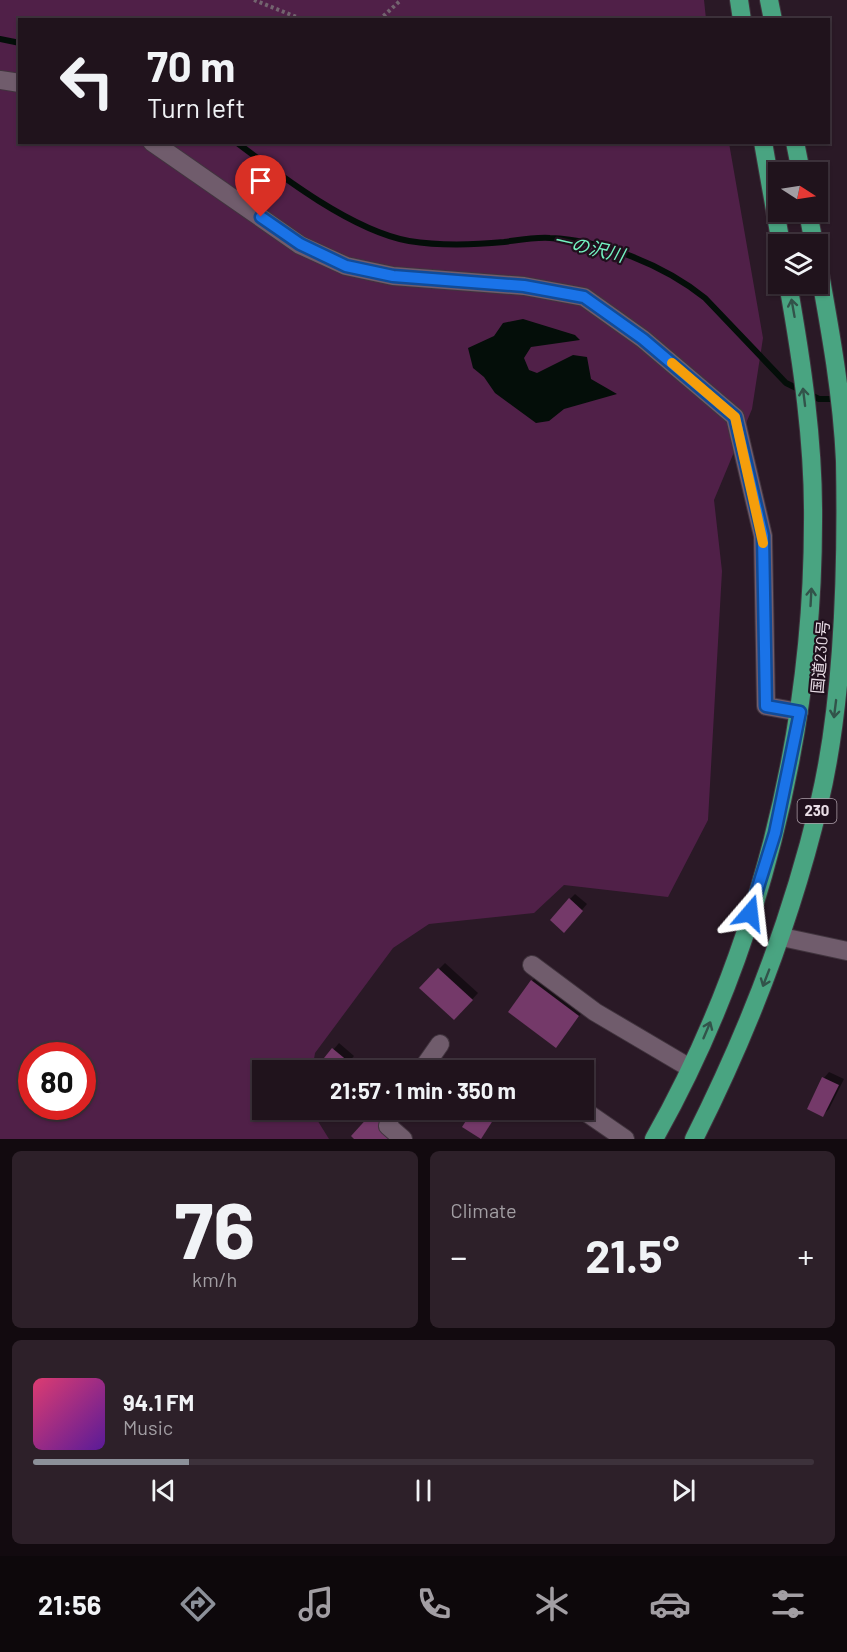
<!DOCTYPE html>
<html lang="en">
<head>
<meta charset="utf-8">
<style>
  :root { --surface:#20131c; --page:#2d2029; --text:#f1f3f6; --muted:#a29ea3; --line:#3d323b; --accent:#8c9099 }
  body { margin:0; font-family:Barlow,"Noto Sans JP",sans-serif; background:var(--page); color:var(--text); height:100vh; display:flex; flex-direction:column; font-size:22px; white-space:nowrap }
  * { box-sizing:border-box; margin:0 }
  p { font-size:20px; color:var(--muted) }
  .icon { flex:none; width:33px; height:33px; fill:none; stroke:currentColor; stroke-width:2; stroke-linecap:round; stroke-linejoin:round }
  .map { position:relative; height:1139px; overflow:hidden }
  .drawer { display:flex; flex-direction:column; gap:12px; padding:12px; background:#120a0f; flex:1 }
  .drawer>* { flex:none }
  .banner { position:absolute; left:18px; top:18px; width:812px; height:126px; border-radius:0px; box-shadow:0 2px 4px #0004,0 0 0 2px var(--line); background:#20131c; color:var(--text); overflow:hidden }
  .needle { width:39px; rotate:102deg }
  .tools { position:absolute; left:768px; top:162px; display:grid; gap:12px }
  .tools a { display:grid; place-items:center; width:60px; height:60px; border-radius:0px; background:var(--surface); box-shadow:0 2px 4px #0004,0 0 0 2px var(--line); font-size:30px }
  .speed { position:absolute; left:18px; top:1042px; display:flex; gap:12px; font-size:30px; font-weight:700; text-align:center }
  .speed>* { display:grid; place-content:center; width:78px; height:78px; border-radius:50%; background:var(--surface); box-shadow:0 2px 4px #0004,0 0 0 2px var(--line); line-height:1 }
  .speed .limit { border:9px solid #d22; background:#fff; color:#111 }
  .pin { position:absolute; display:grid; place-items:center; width:51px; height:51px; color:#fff; margin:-62px -26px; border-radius:50% 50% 50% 0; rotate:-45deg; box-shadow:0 0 6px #0007 }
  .pin .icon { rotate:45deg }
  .me { position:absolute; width:66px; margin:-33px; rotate:17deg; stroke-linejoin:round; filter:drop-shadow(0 0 4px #0008) }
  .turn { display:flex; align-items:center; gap:21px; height:126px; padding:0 30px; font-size:27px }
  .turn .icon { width:78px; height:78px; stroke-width:2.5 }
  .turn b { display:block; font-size:42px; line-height:51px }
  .big { font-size:45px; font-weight:700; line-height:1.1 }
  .drawer .tile { flex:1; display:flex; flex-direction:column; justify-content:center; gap:9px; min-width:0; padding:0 21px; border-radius:9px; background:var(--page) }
  .drawer .dial { align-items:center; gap:0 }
  .dial b { font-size:78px; line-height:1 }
  .song { display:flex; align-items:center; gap:18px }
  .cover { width:72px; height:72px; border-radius:9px; background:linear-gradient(135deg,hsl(340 70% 55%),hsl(270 70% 35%)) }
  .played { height:6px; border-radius:3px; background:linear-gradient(90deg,var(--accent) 20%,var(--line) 20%) }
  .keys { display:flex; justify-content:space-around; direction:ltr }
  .heat { display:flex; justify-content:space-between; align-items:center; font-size:33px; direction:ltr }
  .drawer .tiles { flex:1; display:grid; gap:12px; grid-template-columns:1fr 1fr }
  .tile:last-child { grid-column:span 2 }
  .trip { position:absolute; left:252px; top:1060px; width:342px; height:60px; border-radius:0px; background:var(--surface); box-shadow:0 2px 4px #0004,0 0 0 2px var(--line); font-weight:700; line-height:60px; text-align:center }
  .dock { display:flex; height:96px; justify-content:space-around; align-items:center; background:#0d080b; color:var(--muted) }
  .dock .icon { width:42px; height:42px }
  .dock .on { color:var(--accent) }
  .dock b { font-size:27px; color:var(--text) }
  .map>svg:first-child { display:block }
  .green { fill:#502048; fill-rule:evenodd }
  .water { fill:#040e09 }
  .shadow { fill:#0007 }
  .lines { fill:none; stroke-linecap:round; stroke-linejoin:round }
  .stream { stroke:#040e09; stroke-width:6 }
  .building { fill:#743969 }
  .street-casing { stroke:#41343e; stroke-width:20 }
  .highway-casing { stroke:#41343e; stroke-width:20 }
  .path { stroke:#73646f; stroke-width:4; stroke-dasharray:3 3; stroke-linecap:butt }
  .street { stroke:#705c6c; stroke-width:18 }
  .highway { stroke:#49a481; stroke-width:18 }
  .oneway { stroke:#32534a }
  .route-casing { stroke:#114b97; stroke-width:15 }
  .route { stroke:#1a73e8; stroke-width:10 }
  .slow { stroke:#f59e0b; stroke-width:10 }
  .labels { text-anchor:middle; stroke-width:4.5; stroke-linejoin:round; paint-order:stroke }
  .shield { fill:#20101d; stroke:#ac9fa9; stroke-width:1.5 }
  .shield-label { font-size:15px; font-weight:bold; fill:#e8dce5 }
  .street-label { font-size:16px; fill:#e8dce5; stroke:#20101d }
  .water-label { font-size:18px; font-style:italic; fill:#73f2c1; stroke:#20101d }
</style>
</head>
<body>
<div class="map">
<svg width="847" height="1139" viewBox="0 0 847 1139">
  <rect width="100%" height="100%" fill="#2a1926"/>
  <!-- green -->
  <path class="green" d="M0,0H704L706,19L20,20V142L729,143L763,338L752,409L714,500L722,571L708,820L668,897L564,885L534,913L429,924L393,948L315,1053L312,1071H262V1110H311L329,1139H0ZM32,1056H82V1107H32Z"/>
  <!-- water -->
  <polygon class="water" points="523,319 575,335 580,340 531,347 524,358 529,370 537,373 573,355 587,357 591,379 617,394 564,409 549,421 536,423 495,393 484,377 473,368 468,348 494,336 503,323"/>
  <!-- shadow -->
  <g class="shadow">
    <polygon points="575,894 587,904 569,925 570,899"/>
    <polygon points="445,963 478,993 460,1013 439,969"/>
    <polygon points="541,972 587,1006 556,1046 532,981"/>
    <polygon points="339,1043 354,1056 341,1071 321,1071 318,1068"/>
    <polygon points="829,1072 844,1079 829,1109 823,1115 824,1078"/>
    <polygon points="377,1110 400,1130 353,1136"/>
    <polygon points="475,1110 500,1110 481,1137"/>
  </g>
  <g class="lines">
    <!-- stream -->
    <g class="stream">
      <polyline points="0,39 20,43"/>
      <path d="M236,142C282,177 353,231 409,241C440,246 473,245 504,242C519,240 535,237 550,238C602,240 664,265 705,298L786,383L819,399H838"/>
    </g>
  </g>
  <!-- building -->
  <g class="building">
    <polygon points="569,898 583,911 564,933 550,920"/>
    <polygon points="438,968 473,1000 454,1020 419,988"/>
    <polygon points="531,980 579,1016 556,1048 508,1012"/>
    <polygon points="332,1048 349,1062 342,1071 319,1071 316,1068"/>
    <polygon points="822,1077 839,1085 823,1117 807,1109"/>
    <polygon points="473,1110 490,1110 497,1114 481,1139 462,1127"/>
    <polygon points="371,1114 396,1136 393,1139 354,1139 351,1136"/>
  </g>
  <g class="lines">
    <defs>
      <g id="street">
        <polyline points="0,80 20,83"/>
        <polyline points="152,142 300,245 346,266 393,276 524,286 584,297 643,339 735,417 763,536 766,706 799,712"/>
        <polyline points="782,937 847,951"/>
        <polyline points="532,965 595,1012 690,1068"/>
        <polyline points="421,1071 440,1044"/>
        <polyline points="392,1110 388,1126 403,1139"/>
        <polyline points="583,1110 625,1139"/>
      </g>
      <g id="highway">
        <polyline points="739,0 742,20"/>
        <polyline points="769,0 773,20"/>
        <polyline points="763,142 781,244"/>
        <polyline points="795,142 801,172"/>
        <polyline points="808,212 814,244"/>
        <path d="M654,1139C758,955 813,733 813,522C814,443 802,362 788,284"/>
        <path d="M694,1139C748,1032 791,921 819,804C844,700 847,568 845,461C842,394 830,329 818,263"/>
      </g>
    </defs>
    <!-- street casing -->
    <use href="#street" class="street-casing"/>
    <!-- highway casing -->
    <use href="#highway" class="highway-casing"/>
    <!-- path -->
    <g class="path">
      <polyline points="254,0 304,20"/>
      <polyline points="379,20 401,0"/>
    </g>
    <!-- street -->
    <use href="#street" class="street"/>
    <!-- highway -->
    <use href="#highway" class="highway"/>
  </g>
  <!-- one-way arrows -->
  <defs><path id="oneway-shaft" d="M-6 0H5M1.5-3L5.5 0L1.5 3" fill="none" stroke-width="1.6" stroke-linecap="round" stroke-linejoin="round" transform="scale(1.5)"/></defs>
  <g class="oneway">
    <use href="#oneway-shaft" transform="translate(793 308) rotate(-100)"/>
    <use href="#oneway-shaft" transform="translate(804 397) rotate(-97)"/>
    <use href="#oneway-shaft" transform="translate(811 597) rotate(-87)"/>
    <use href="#oneway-shaft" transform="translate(835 709) rotate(97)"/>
    <use href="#oneway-shaft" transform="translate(766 978) rotate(111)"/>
    <use href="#oneway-shaft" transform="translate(707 1030) rotate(-67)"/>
  </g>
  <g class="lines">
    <defs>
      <polyline id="route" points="261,217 300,244 346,266 393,276 524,286 584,297 643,339 735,417 763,536 766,706 800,712 775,833 750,913"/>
    </defs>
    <!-- route casing -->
    <use href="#route" class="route-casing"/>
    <!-- route -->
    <use href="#route" class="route"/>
    <!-- slow -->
    <polyline class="slow" points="672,363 735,417 763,543"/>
  </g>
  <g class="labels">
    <!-- shield labels -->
    <rect class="shield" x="797.5" y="799" width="39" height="24" rx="4.5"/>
    <g class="shield-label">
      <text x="817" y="816">230</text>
    </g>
    <!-- street labels -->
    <g class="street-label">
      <text transform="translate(820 657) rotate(-85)" y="6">国道230号</text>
    </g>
    <!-- water labels -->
    <g class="water-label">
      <text transform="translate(589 248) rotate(13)" y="6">一の沢川</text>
    </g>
  </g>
</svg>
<div class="tools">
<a><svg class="needle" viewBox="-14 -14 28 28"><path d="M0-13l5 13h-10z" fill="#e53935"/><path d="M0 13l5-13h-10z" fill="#a29ea3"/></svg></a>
<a><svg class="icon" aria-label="layers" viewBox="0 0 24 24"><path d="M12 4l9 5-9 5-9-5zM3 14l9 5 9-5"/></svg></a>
</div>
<div class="speed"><div class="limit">80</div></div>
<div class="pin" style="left:261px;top:217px;background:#d93025"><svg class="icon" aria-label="arrive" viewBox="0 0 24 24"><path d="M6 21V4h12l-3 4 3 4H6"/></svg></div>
<svg class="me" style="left:750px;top:913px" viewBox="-20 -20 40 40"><path d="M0-17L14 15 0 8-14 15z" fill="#1a73e8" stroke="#fff" stroke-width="4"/></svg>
<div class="trip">21:57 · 1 min · 350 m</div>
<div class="banner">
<div class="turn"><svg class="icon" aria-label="left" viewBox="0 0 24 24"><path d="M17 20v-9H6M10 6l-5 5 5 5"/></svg><div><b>70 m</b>Turn left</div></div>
</div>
</div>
<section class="drawer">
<div class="tiles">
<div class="tile dial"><b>76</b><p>km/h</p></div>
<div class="tile"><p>Climate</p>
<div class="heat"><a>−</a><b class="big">21.5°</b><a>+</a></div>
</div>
<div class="tile">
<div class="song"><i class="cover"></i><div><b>94.1 FM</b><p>Music</p></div></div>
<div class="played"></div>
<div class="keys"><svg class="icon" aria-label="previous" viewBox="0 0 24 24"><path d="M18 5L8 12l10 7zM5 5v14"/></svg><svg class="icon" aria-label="pause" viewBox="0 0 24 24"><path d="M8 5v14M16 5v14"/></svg><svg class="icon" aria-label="next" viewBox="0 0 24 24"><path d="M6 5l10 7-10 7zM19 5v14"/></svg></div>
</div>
</div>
</section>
<nav class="dock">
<b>21:56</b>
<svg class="icon on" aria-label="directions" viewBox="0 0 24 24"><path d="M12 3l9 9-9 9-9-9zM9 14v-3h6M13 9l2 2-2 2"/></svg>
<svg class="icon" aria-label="music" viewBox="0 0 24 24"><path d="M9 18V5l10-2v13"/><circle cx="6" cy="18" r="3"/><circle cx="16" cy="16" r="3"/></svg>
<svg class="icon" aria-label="phone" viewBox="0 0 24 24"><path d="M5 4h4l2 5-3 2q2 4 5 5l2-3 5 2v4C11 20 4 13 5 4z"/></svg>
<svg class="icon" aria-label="climate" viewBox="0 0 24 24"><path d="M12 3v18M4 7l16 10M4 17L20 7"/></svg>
<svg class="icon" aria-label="car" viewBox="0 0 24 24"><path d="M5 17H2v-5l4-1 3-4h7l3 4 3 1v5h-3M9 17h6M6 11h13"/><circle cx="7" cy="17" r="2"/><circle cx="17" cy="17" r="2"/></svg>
<svg class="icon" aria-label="filters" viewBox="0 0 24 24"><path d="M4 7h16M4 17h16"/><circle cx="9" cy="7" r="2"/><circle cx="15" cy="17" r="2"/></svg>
</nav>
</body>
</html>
